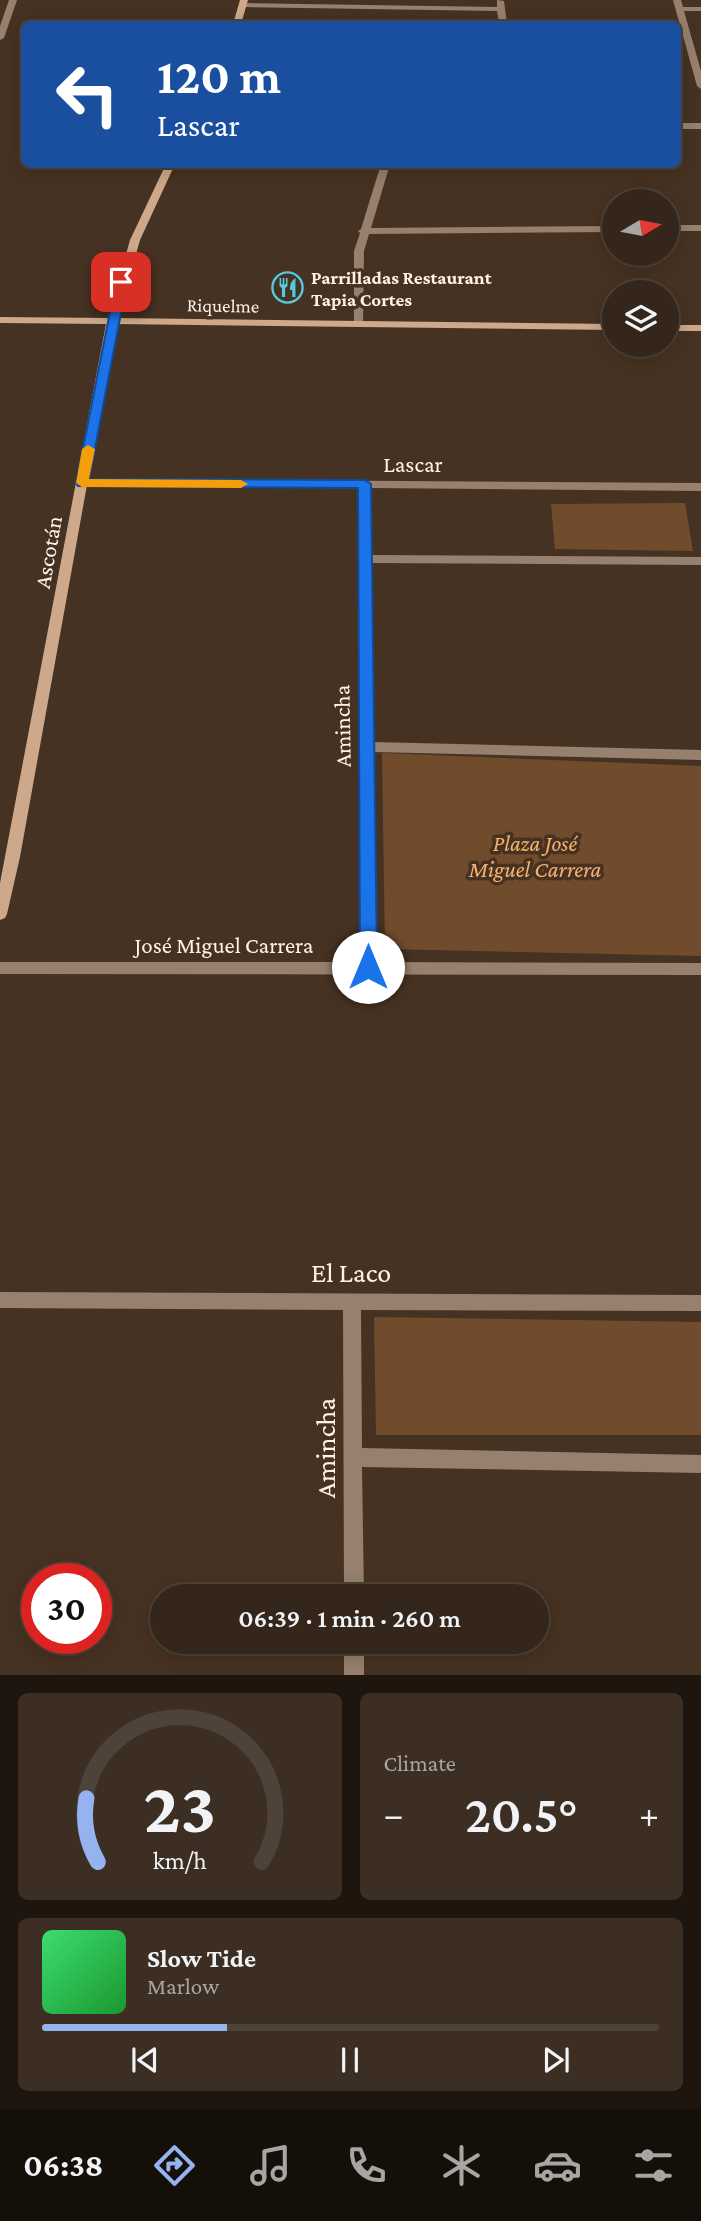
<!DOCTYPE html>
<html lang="en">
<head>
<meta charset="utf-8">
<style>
  :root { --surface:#34261a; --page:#3c2e23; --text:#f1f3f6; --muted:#a9a5a2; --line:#4e4339; --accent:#95b2f1 }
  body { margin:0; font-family:"Crimson Pro",serif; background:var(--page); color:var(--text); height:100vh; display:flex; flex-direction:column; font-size:26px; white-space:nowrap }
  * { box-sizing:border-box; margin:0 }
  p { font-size:23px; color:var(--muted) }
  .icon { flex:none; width:38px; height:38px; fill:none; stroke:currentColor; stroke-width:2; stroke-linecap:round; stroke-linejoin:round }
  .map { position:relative; height:1675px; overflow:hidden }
  .sheet { display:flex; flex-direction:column; gap:18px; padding:18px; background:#1d150e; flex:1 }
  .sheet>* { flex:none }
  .banner { position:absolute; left:21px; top:21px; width:660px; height:147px; border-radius:10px; box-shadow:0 4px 18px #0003,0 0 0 2px var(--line); background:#1a4fa0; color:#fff; overflow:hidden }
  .needle { width:46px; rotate:80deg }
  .tools { position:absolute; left:602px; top:189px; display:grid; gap:14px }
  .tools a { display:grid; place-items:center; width:77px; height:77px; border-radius:50%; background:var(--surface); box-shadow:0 4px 18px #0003,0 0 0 2px var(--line); font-size:35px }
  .speed { position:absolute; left:21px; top:1563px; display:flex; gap:14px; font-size:35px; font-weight:700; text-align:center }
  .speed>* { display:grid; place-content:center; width:91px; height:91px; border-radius:50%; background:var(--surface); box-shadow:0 4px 18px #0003,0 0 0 2px var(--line); line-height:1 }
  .speed .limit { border:10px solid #d22; background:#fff; color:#111 }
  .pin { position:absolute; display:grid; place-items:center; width:60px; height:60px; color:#fff; margin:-30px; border-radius:14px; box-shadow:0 4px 10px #0006 }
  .me { position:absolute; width:77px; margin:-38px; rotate:0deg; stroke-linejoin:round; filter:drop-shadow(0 0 5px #0008) }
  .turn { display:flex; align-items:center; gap:24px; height:147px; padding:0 21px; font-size:32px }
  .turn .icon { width:91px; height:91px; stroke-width:2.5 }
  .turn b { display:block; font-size:49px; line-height:60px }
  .big { font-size:52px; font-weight:600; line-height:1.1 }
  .sheet .card { flex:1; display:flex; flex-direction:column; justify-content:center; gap:10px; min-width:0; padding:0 24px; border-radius:10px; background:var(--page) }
  .sheet .dial { align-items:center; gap:0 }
  .dial svg { height:182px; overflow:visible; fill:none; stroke:var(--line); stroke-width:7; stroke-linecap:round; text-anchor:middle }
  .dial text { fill:var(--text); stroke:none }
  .song { display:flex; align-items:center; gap:21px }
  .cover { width:84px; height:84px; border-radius:10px; background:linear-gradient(135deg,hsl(140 70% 55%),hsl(130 70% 35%)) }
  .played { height:7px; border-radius:4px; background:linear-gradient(90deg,var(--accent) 30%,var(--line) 30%) }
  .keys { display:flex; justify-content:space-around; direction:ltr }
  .heat { display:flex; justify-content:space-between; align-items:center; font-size:38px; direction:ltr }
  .sheet .tiles { flex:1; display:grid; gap:18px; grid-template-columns:1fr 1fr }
  .card:last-child { grid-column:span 2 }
  .trip { position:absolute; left:150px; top:1584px; width:399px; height:70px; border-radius:35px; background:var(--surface); box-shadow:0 4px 18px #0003,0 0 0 2px var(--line); font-weight:600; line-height:70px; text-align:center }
  .menu { display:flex; height:112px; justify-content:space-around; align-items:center; background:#150f0a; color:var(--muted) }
  .menu .icon { width:49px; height:49px }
  .menu .selected { color:var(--accent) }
  .menu b { font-size:32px; color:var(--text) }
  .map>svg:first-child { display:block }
  .green { fill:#714c2c }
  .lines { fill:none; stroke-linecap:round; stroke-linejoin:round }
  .street { fill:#97806d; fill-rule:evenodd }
  .secondary { fill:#cda88a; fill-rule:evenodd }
  .route { fill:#1a73e8; stroke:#114b97; stroke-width:2 }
  .slow { fill:#f59e0b }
  .labels { text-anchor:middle; stroke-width:7; stroke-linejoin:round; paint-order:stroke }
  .far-poi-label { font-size:19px; font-weight:bold; fill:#fff2e7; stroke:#463222; text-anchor:start }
  .far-street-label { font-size:19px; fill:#fff2e7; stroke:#463222 }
  .street-label { font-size:23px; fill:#fff2e7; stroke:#463222 }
  .park-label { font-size:23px; font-style:italic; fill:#f9b06e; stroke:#463222 }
  .near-street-label { font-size:28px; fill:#fff2e7; stroke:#463222 }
</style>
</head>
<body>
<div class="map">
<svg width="701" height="1675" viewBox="0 0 701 1675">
  <rect width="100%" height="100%" fill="#463222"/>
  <!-- green -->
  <g class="green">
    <polygon points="685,503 693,551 555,549 551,504"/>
    <polygon points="382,753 701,766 701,956 385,949"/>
    <polygon points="374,1317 701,1322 701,1435 376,1435"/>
  </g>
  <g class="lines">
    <!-- street -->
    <g class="street">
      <polygon points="9,0 17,0 4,38 0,40 0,26"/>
      <polygon points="497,0 504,1 507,24 499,24 497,11 244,7 240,5 244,3 497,7"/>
      <polygon points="673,0 681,0 683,7 701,7 701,11 684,11 701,71 701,89 697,86"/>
      <rect x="677" y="123" width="24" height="6"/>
      <polygon points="381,164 390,164 371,228 614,226 614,232 369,234 364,251 363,324 354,326 354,251 360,233 358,231 361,229"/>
      <rect x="667" y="225" width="34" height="6"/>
      <polygon points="82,479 701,483 701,491 371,488 371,555 701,557 701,565 371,563 373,742 701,750 701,760 373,752 375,962 701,963 701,975 0,974 0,962 361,962 359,488 78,486 76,483"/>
      <polygon points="0,1292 701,1295 701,1311 361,1310 362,1448 701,1455 701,1473 362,1467 364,1596 344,1596 343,1310 0,1308"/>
      <rect x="344" y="1642" width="20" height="33"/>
    </g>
    <!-- secondary -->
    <g class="secondary">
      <polygon points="240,0 248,0 241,24 233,24"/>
      <polygon points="166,164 175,164 140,240 118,318 614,324 614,330 116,324 20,857 7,914 5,918 0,920 0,883 106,324 0,323 0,317 108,318 130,240"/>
      <rect x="667" y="325" width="34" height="6"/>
    </g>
  </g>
  <!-- route -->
  <polygon class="route" points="121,279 127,282 89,479 365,480 371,484 377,967 374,972 362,972 360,967 358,488 78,486 76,483 116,282"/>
  <!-- slow -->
  <polygon class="slow" points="88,445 95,449 89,479 241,480 248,484 241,488 82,487 76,483 82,449"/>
  <!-- icons -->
  <defs>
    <symbol id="restaurant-ring" viewBox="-11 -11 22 22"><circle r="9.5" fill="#463222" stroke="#55cadf" stroke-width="1.5"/><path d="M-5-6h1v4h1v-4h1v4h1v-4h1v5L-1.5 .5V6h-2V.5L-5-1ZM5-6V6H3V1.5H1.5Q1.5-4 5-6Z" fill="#55cadf"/></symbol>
  </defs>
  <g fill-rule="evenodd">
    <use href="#restaurant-ring" x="270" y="270" width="35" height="35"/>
  </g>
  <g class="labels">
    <!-- far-poi labels -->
    <g class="far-poi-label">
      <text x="311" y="284">Parrilladas Restaurant<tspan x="311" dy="22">Tapia Cortes</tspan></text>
    </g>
    <!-- far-street labels -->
    <g class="far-street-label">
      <text transform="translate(223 305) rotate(1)" y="7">Riquelme</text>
    </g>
    <!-- street labels -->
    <g class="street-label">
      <text x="413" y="472">Lascar</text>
      <text transform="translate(48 552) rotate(-80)" y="8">Ascotán</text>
      <text transform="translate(342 726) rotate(-91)" y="8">Amincha</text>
      <text x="224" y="953">José Miguel Carrera</text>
    </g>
    <!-- park labels -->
    <g class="park-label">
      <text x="535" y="851">Plaza José<tspan x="535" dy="26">Miguel Carrera</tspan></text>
    </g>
    <!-- near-street labels -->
    <g class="near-street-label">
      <text x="351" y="1282">El Laco</text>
      <text transform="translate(325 1448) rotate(-90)" y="10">Amincha</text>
    </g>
  </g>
</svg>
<div class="tools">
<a><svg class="needle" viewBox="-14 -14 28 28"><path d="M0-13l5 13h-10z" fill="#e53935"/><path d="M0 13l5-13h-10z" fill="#a9a5a2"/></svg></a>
<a><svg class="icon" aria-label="layers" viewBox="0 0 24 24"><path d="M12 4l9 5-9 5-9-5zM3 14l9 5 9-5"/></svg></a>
</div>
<div class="speed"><div class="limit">30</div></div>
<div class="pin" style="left:121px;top:282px;background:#d93025"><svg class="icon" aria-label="arrive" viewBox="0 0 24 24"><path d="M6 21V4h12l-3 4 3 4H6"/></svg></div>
<svg class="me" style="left:368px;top:967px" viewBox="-20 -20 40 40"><circle r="19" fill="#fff"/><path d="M0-13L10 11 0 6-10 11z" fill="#1a73e8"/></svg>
<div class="trip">06:39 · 1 min · 260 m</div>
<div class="banner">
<div class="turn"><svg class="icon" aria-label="left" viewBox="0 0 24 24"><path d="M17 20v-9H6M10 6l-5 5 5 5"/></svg><div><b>120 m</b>Lascar</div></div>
</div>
</div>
<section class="sheet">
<div class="tiles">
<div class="card dial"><svg viewBox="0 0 100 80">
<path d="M14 69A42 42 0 1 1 86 69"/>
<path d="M14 69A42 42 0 0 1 9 41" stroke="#95b2f1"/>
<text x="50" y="56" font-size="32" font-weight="700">23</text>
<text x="50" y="72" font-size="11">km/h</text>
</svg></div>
<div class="card"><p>Climate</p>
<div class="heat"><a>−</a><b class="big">20.5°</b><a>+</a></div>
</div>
<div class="card">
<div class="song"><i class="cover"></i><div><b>Slow Tide</b><p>Marlow</p></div></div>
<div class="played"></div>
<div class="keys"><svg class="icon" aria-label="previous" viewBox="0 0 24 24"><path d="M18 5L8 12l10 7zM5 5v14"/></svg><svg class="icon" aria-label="pause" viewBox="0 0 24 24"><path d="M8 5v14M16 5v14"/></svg><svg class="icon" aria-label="next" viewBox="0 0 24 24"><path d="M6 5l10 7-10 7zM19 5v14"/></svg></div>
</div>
</div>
</section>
<nav class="menu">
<b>06:38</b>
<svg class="icon selected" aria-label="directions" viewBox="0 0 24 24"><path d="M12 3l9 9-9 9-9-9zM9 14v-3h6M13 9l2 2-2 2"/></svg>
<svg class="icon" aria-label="music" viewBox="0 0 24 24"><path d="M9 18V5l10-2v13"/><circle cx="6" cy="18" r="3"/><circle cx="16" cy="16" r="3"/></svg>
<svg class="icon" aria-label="phone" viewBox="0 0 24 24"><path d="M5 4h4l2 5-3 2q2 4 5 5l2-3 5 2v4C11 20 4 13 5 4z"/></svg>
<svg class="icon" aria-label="climate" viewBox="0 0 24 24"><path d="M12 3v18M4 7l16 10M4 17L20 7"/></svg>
<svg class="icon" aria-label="car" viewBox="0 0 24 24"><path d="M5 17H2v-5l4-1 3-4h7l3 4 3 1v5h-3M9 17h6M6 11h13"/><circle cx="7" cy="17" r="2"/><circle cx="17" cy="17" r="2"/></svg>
<svg class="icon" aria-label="filters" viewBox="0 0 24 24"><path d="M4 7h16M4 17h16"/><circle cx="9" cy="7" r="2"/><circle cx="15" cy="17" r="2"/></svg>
</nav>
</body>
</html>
